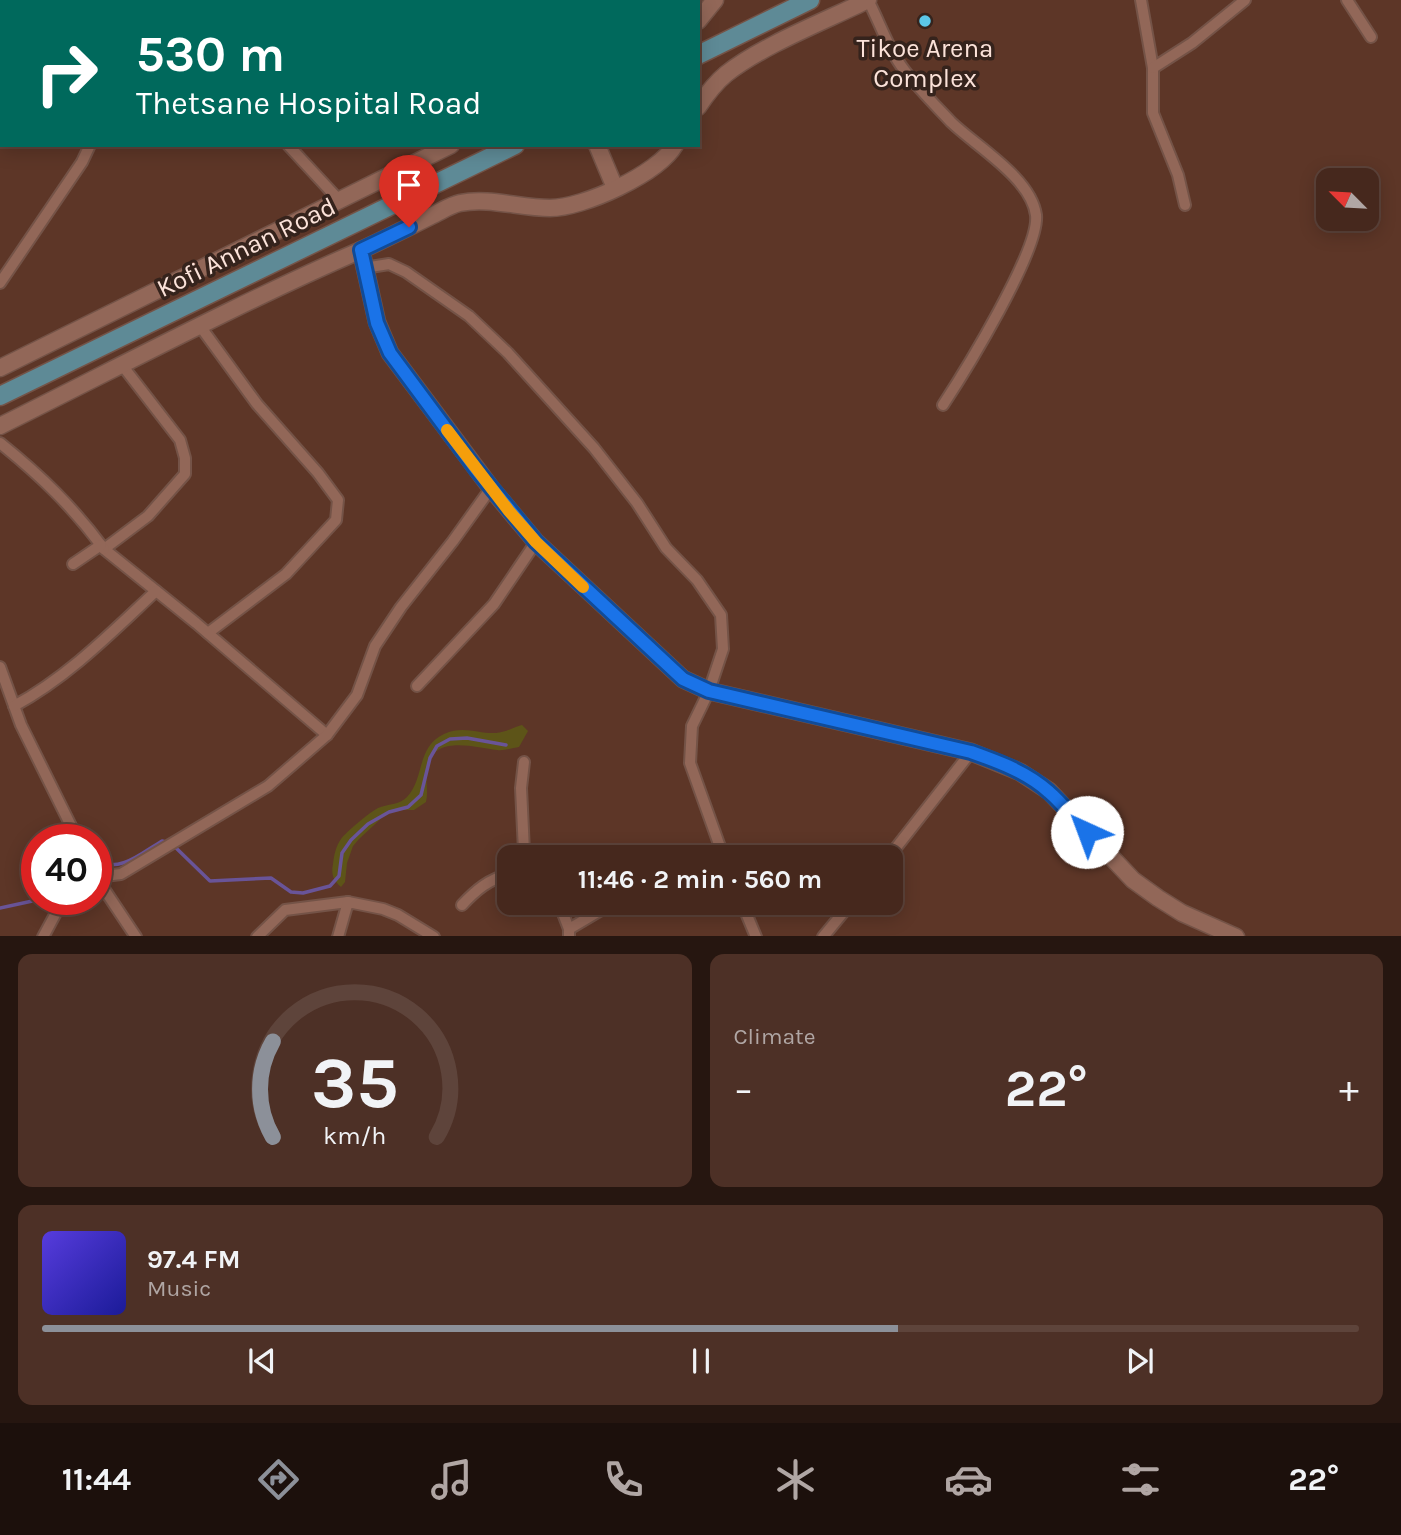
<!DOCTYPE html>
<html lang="en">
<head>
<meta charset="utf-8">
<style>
  :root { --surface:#46281d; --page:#4d3026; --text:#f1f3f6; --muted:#b0a6a4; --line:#5e443b; --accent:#8c9099 }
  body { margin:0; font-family:Karla,sans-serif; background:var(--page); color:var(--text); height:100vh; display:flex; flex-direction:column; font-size:26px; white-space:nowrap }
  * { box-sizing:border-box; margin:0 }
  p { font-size:23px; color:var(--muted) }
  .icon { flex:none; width:38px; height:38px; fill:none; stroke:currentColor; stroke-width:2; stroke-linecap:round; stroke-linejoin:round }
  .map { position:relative; height:936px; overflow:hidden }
  .sheet { display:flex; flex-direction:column; gap:18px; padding:18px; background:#261610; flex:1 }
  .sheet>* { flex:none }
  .top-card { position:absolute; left:0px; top:0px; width:700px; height:147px; box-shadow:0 4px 18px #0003,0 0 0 2px var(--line); background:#00695c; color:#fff; overflow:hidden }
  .needle { width:46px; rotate:294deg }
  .fabs { position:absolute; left:1316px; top:168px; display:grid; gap:14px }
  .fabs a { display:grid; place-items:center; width:63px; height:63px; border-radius:14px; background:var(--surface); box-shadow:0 4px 18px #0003,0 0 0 2px var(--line); font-size:35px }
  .speed { position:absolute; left:21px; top:824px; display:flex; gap:14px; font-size:35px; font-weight:700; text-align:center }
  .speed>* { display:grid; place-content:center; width:91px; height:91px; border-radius:50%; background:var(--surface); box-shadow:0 4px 18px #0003,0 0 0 2px var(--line); line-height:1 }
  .speed .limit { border:10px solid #d22; background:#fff; color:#111 }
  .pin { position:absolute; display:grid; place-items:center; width:60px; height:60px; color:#fff; margin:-72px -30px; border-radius:50% 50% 50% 0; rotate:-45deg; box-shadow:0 0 7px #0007 }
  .pin .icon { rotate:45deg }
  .me { position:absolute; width:77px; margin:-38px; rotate:317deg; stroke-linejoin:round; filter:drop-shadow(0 0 5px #0008) }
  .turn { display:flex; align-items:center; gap:24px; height:147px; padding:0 21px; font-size:32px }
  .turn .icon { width:91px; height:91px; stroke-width:2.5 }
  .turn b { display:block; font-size:49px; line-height:60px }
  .big { font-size:52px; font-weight:700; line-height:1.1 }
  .sheet .widget { flex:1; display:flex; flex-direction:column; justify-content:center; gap:10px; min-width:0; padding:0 24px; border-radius:14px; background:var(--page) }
  .sheet .dial { align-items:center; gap:0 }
  .dial svg { height:182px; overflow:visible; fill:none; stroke:var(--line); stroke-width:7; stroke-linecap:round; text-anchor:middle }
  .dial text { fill:var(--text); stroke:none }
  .song { display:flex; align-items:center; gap:21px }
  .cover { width:84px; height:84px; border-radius:10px; background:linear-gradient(135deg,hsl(250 70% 55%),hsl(240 70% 35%)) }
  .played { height:7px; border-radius:4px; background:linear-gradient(90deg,var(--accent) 65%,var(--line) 65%) }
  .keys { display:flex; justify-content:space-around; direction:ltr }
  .heat { display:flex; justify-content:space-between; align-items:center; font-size:38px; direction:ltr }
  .sheet .tiles { flex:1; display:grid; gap:18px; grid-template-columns:1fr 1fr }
  .widget:last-child { grid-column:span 2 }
  .trip { position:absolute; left:497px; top:845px; width:406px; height:70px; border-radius:14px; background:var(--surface); box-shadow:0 4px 18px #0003,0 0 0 2px var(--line); font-weight:700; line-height:70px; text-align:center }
  .dock { display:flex; height:112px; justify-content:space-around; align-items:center; background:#1c100c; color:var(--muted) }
  .dock .icon { width:49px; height:49px }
  .dock .selected { color:var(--accent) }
  .dock b { font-size:32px; color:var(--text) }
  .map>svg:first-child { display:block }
  .green { fill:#5d5418 }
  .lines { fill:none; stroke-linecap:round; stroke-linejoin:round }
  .stream { stroke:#695498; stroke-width:3.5 }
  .street-casing { stroke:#745347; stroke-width:14 }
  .secondary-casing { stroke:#745347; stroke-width:19 }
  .primary-casing { stroke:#745347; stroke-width:21 }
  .street { stroke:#926758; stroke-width:10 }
  .secondary { stroke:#926758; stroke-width:16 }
  .primary { stroke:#5e8a96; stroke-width:18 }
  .route-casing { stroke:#114b97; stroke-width:18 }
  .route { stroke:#1a73e8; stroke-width:12 }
  .slow { stroke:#f59e0b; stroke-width:12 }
  .poi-dot { fill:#5cc7e8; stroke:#35231c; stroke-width:2.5 }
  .labels { text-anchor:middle; stroke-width:7; stroke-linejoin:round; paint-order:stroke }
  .poi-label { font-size:26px; fill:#fbe2d9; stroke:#35231c }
  .street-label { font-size:26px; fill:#fbe2d9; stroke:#35231c }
</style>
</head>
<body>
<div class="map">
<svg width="1401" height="937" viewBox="0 0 1401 937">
  <rect width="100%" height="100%" fill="#5d3627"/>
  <!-- green -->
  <path class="green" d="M522,725L528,731L519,747C512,748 504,751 497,750C476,748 437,735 428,764C424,777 429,789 426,802L414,810H397L387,813L359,839L353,846L347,863L345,882L341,887C333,880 331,874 333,864C334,855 336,846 341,839C346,832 370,812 378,808C387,804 400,805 407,797C425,778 416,747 444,734C464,725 478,734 496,733C504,733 514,727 522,725Z"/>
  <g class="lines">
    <!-- stream -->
    <g class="stream">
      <polyline points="173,845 210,881 271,878 291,892 303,893 330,886 339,876 342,853 351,840 368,824 389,812 408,807 421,795 430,758 437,746 450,739 467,738 506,745"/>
      <path d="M96,862C122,872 140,854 162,841L166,842"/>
      <polyline points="0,908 37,900"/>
    </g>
    <defs>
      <g id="street">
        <polyline points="91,0 95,2"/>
        <path d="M868,0C880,23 889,51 905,71C919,89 936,106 951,122C977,147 1031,178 1036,215C1040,250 964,373 943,405"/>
        <polyline points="1141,0 1153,68 1153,113 1178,175 1185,205"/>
        <polyline points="1347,0 1371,37"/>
        <polyline points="160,2 161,0"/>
        <polyline points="488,2 511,0"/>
        <polyline points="1153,68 1192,43 1245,0"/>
        <polyline points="288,145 338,199"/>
        <polyline points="364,268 389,264 406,272 469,316 508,353 594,448 637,503 666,548 697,580 721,615 723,649 709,691 692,726 690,763 724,858"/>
        <polyline points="0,283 82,162 90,145"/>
        <polyline points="200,326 257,404 318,473 338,500 336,520 286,574 208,633"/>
        <polyline points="122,365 180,440 185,458 185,474 148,516 104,549 196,623 327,735"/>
        <path d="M0,443C41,476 73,507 104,549"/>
        <polyline points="73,564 101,545"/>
        <polyline points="0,667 21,725 78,840"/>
        <polyline points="417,686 494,604 536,542"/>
        <path d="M14,706C68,677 112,632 156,591"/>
        <polyline points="524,762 521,788 524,851 528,858"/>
        <polyline points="888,858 971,752"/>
        <polyline points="96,877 121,874 268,786 327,735 357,695 375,646 401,607 453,541 491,488"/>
        <polyline points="96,877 136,937"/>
        <polyline points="559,903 569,929 569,937"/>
        <polyline points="742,903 756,937"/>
        <path d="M462,905C476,890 489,879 509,874"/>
        <polyline points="569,929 613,903"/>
        <polyline points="43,937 57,911 61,900"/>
        <polyline points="257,937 285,910 348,902"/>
        <polyline points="338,937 348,902 383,909 398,915 434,937"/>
        <polyline points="823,937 851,903"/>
      </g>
      <g id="secondary">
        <polyline points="698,21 715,0"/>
        <path d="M698,107C706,95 715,83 726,74C763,45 825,21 868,0"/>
        <polyline points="597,145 615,188"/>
        <polyline points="361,250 377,322 390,353 491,488 536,542 683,679 709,691 971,752 1020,772 1049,791 1133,880 1158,898 1182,913 1236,937"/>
        <polyline points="0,368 451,145"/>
        <path d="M0,426C119,367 237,304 359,251C383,240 407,228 431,216C440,212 450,205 460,203C489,197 520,208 550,208C583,208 658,174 675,145"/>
      </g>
      <g id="primary">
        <polyline points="698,55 810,0"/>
        <polyline points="0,396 515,145"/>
      </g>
    </defs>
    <!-- street casing -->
    <use href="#street" class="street-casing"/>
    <!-- secondary casing -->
    <use href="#secondary" class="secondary-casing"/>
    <!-- primary casing -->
    <use href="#primary" class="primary-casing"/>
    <!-- street -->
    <use href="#street" class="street"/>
    <!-- secondary -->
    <use href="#secondary" class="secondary"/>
    <!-- primary -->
    <use href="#primary" class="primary"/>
  </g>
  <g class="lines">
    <defs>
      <path id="route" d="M409,227L361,250L377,323L390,353L476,469L536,542L683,679L709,691L971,752C999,762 1027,772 1049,792C1063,804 1074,819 1087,832"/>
    </defs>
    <!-- route casing -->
    <use href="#route" class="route-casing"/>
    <!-- route -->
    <use href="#route" class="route"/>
    <!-- slow -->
    <polyline class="slow" points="447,430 509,511 536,542 583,587"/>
  </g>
  <!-- markers -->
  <circle class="poi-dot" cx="925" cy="21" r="7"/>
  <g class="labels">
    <!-- poi labels -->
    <g class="poi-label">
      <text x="925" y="57">Tikoe Arena<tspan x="925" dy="30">Complex</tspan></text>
    </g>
    <!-- street labels -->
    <g class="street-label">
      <text transform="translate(246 247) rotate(-26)" y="9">Kofi Annan Road</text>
    </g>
  </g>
</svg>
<div class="fabs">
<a><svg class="needle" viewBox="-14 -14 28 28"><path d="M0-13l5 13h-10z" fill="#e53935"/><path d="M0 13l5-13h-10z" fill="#b0a6a4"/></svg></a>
</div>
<div class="speed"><div class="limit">40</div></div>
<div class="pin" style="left:409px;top:227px;background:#d93025"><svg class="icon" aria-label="arrive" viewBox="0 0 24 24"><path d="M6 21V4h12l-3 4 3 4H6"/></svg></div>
<svg class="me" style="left:1087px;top:832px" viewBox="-20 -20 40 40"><circle r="19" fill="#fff"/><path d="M0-13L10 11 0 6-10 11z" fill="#1a73e8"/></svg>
<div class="trip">11:46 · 2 min · 560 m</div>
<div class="top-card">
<div class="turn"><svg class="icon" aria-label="right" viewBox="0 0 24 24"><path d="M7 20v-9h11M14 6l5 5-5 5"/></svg><div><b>530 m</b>Thetsane Hospital Road</div></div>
</div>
</div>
<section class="sheet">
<div class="tiles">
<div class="widget dial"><svg viewBox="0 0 100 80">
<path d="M14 69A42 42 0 1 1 86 69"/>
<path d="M14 69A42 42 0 0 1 14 27" stroke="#8c9099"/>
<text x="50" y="56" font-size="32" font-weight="700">35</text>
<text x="50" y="72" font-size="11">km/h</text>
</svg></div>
<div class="widget"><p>Climate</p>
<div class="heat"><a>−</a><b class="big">22°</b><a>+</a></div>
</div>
<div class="widget">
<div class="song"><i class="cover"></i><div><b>97.4 FM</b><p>Music</p></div></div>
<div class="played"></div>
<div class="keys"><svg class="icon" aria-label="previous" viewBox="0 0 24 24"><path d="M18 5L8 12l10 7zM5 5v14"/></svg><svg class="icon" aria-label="pause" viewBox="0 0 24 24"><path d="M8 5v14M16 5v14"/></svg><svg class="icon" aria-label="next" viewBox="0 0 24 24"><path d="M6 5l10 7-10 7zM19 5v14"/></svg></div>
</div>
</div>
</section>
<nav class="dock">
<b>11:44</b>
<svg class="icon selected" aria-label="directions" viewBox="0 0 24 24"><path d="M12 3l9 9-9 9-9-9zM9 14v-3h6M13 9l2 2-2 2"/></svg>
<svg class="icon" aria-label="music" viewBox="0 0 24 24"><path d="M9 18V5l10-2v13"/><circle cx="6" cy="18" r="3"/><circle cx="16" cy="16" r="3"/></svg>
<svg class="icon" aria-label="phone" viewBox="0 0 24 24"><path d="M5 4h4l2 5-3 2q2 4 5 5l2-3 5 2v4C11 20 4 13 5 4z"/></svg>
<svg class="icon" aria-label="climate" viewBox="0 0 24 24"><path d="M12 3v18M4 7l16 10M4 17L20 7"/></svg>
<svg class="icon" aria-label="car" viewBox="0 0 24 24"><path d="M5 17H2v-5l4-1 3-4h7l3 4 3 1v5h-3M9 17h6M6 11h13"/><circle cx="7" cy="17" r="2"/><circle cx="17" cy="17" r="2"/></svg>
<svg class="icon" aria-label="filters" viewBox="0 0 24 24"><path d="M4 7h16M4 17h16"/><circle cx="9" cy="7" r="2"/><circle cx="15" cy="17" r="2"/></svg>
<b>22°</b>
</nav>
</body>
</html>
